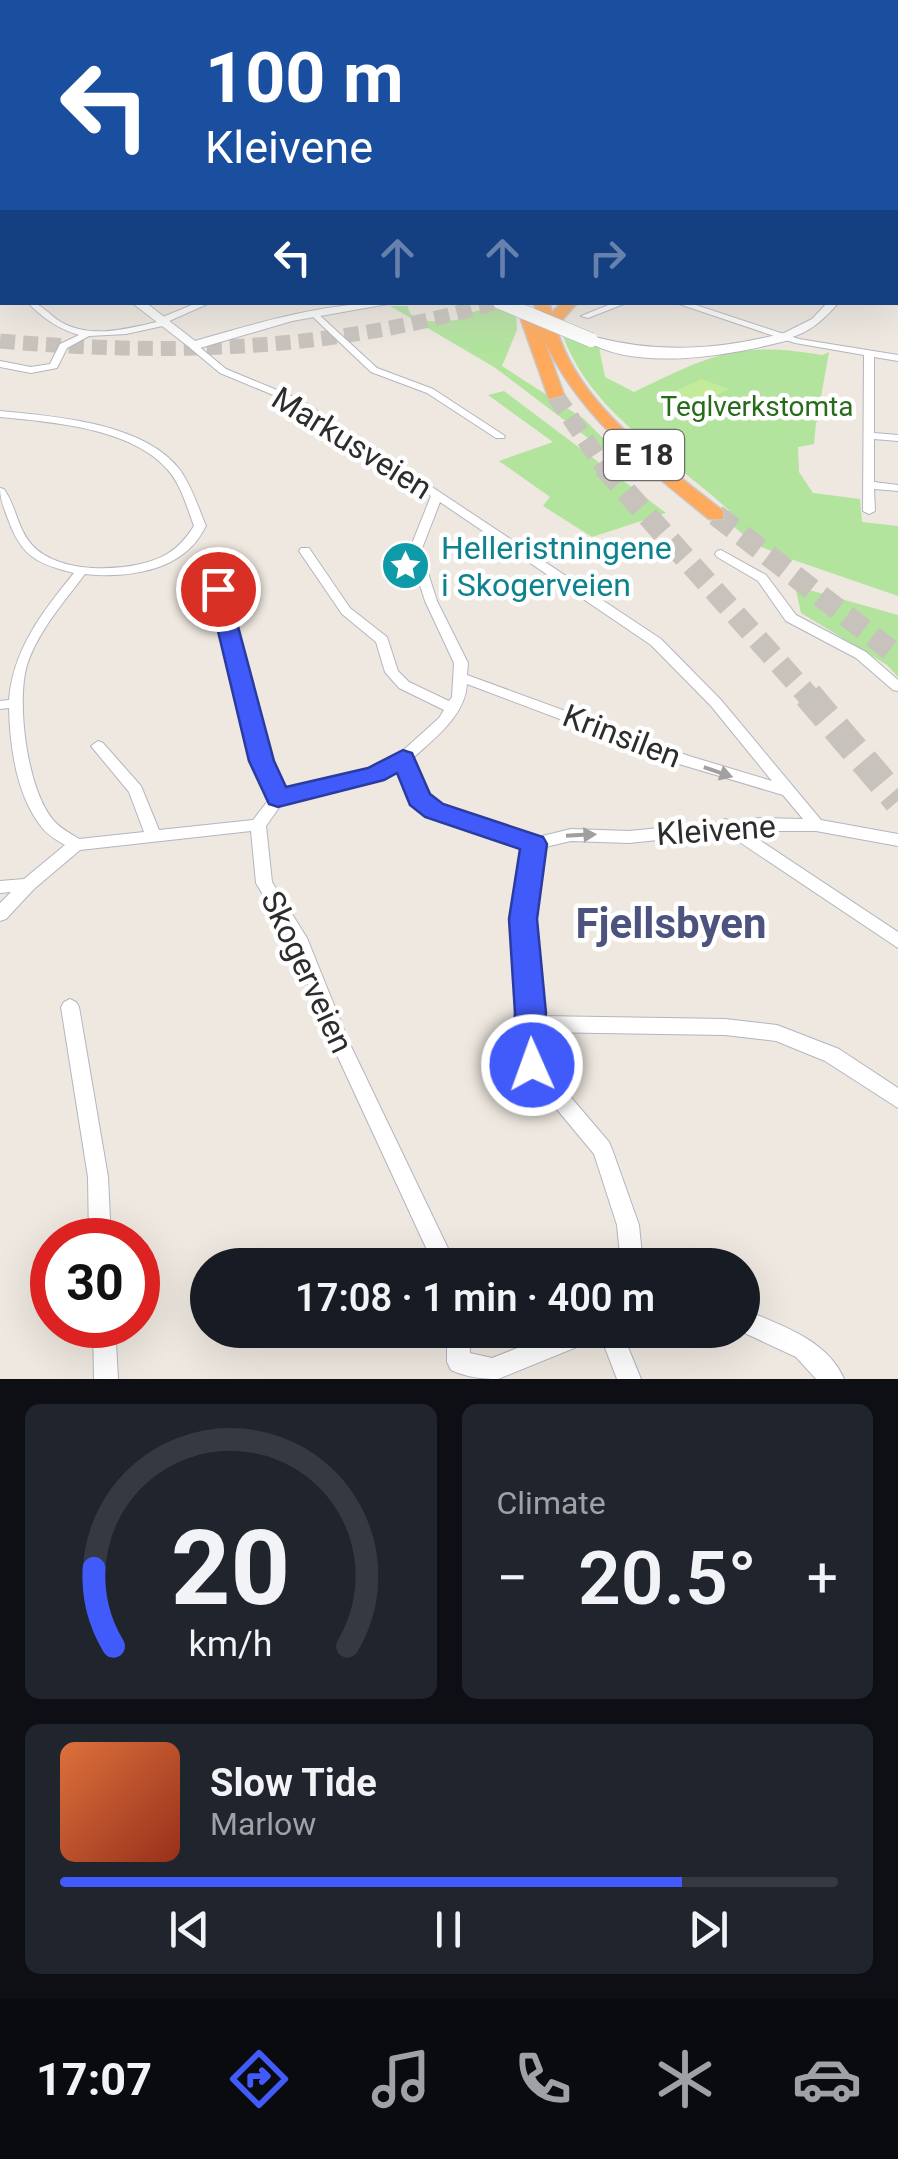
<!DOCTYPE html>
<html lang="en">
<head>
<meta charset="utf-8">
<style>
  :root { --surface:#171b24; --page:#20242c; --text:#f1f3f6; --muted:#9ea1a6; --line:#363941; --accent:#415bfa }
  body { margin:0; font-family:Roboto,sans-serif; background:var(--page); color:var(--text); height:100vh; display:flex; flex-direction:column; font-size:38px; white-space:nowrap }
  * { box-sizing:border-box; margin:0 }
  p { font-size:32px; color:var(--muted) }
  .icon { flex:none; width:55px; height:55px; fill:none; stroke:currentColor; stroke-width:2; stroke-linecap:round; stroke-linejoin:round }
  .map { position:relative; height:1379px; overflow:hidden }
  .panel { display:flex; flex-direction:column; gap:25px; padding:25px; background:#0d0f14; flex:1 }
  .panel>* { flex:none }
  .guide { position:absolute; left:0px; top:0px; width:900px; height:305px; box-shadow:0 10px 40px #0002; background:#1a4fa0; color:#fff; overflow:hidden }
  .speed { position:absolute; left:30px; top:1218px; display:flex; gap:20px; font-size:50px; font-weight:700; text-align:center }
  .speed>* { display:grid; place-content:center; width:130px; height:130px; border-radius:50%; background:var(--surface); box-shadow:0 10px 40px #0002; line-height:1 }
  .speed .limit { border:15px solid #d22; background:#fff; color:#111 }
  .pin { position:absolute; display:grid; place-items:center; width:85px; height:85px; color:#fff; margin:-42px; border:5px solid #fff; border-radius:50%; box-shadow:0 2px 10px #0007 }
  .me { position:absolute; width:110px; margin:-55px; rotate:358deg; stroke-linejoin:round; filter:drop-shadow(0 0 8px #0008) }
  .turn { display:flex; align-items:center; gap:35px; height:210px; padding:0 40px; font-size:45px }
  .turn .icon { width:130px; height:130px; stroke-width:2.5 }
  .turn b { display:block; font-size:70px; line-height:85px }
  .lanes { display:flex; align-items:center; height:95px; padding:0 40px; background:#0003; justify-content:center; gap:50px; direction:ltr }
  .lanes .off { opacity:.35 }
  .big { font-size:75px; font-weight:600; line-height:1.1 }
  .panel .card { flex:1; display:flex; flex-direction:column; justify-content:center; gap:15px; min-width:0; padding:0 35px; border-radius:15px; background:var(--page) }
  .panel .dial { align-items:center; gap:0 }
  .dial svg { height:260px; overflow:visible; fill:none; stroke:var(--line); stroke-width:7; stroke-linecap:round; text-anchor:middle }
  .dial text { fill:var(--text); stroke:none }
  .song { display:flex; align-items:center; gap:30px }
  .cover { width:120px; height:120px; border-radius:15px; background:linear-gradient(135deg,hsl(20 70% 55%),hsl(10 70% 35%)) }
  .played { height:10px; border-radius:5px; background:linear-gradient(90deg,var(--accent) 80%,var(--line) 80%) }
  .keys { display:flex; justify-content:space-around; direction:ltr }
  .heat { display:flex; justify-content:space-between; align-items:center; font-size:55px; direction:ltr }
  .panel .tiles { flex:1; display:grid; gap:25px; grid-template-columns:1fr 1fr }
  .card:last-child { grid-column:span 2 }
  .trip { position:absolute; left:190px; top:1248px; width:570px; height:100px; border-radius:50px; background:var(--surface); box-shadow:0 10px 40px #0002; font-weight:600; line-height:100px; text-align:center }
  .tabs { display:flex; height:160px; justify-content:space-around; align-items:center; background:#090b0e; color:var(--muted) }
  .tabs .icon { width:70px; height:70px }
  .tabs .selected { color:var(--accent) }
  .tabs b { font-size:45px; color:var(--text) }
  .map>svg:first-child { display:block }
  .green { fill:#b2e49d }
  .pitch { fill:#c4eb99 }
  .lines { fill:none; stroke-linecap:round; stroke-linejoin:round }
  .trunk-tunnel { stroke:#c7c3bc; stroke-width:15; stroke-dasharray:15 8; stroke-linecap:butt }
  .motorway-tunnel-far2 { stroke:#c7c3bc; stroke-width:18; stroke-dasharray:18 9; stroke-linecap:butt }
  .motorway-tunnel-far1 { stroke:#c7c3bc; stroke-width:22; stroke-dasharray:22 11; stroke-linecap:butt }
  .motorway-tunnel { stroke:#c7c3bc; stroke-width:29; stroke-dasharray:29 14; stroke-linecap:butt }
  .minor-casing { stroke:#b3b5c0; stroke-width:2 }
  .tertiary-casing { stroke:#b3b5c0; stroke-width:2 }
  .secondary-casing { stroke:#b3b5c0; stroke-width:2 }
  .motorway-casing { stroke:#c8c8c8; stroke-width:3 }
  .minor { fill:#fff; fill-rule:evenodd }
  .tertiary { fill:#fff; fill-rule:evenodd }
  .secondary { fill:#fff; fill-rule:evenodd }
  .motorway { fill:#fea95b; fill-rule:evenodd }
  .secondary-bridge-casing { stroke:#b3b5c0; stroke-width:15; stroke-linecap:butt }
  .secondary-bridge { stroke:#fff; stroke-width:14 }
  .oneway { fill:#a0a0a0 }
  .route { fill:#415bfa; stroke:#2a3ba2; stroke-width:2.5 }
  .labels { text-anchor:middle; stroke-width:9; stroke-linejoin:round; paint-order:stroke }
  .far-park-label { font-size:28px; fill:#286b1b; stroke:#fff }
  .shield { fill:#fff; stroke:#6c6c6c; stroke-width:2.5 }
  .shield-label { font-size:30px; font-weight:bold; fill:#2d2d2d }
  .street-label { font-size:32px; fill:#2d2d2d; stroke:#fff }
  .culture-label { font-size:32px; fill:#0d838f; stroke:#fff; text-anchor:start }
  .near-neighbourhood-label { font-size:42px; font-weight:bold; fill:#4c537e; stroke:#fff }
</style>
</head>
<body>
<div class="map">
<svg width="898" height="1379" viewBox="0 0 898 1379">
  <rect width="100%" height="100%" fill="#eee8e0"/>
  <!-- green -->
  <g class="green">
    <path d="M482,303L516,313L517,330L502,366L584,419L646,482L494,367L390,306H408C408,325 446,323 464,318L460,315L466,312L452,305L473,312L490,307Z"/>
    <path d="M562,333L599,347L605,377L634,392C708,356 738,340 822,355L829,352L819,408L825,410L816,423L814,444L798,447L799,472L813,493L860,499L862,522L898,526V596L782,556L753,543L725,519L729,510C670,456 589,412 562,333Z"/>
    <polygon points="504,391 666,513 592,537 543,506 550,497 499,461 553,442 488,395"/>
    <polygon points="795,586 898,615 898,677 887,665 801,613"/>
  </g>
  <!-- pitch -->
  <polygon class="pitch" points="701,379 729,389 688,410 660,399"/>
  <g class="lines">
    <!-- trunk-tunnel -->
    <path class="trunk-tunnel" d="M0,341C170,356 333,351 497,302"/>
    <!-- motorway-tunnel-far2 -->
    <polyline class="motorway-tunnel-far2" points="555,395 606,470"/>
    <!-- motorway-tunnel-far1 -->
    <g class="motorway-tunnel-far1">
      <polyline points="604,467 810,698"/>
      <polyline points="716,515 898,656"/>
    </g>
    <!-- motorway-tunnel -->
    <polyline class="motorway-tunnel" points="808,695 898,801"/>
    <defs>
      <g id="minor">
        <rect x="0" y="184" width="2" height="4"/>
        <rect x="0" y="222" width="2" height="5"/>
        <rect x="0" y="268" width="2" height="7"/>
        <path d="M27,302C41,302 49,315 61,322C91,339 126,329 157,322L158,319L199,302H212L167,322V325L126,334L89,336L67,348L57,368L31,373L0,367V361L31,367L50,364L60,344L79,335C58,329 43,318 27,302Z"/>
        <polygon points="616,302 629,302 588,318 581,316"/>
        <polygon points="673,302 687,302 799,339 898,355 898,361 874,357 874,433 898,435 898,441 874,439 874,482 898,485 898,491 874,489 875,511 869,514 863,511 864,355 795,343"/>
        <polygon points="315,311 377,368 433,389 505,436 504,438 496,438 427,393 371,372 312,316 312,312"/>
        <path d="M190,344H196L226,369L301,400L661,639L721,700L821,820L898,834V846L816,831H746L898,932V948L726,833L629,843L571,841L541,848L531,919L540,1016L725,1019L777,1025L839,1049L898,1088V1108L825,1061L776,1041L725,1035L538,1032L536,1047L540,1061L609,1142L612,1149L639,1225L643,1265H621L617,1225L594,1154L525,1071L518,1047L522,1013L515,919L526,847L429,814L414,803L399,768L381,778L283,802L266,826L272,882L307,938L348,1040L456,1265H434L330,1040L290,940L256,883L251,831L80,850L34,889L6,919L0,921V903L11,892L0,893V881L24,879L65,845C56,840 46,834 40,825C16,793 10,747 9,708L0,709V701L9,700C13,649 43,611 74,573C37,564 21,556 8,519C4,508 0,500 0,488L4,489C16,506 18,530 32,545C60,576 134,573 167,554C179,547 187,537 194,526C187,507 181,485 168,470C132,428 52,422 0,417V411C54,416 145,423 180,470C192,487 198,507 206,526C202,532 198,541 192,546C167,573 120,578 85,574C64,602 38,631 27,665C16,702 27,791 54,821C60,828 70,833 79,839L144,832L129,792L91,746L98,741L103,743L141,786L159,830L253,820L270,798L254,761L212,589L214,586L218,585L224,589L268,761L283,792L371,770L398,755L439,718L444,710L399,688L385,672L376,642L342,614L299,551L301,548H309L350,608L387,637L398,671L409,682L449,701L452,697L454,663L425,601L409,551L431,496L295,404L220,373L190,348ZM440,502L651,645L711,706L772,781L689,756L467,675L468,663L437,601L421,551ZM467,684L679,764L783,795L803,819L760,818L731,821L725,819L719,822L629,831L571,829L534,838L439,806L425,796L411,760C433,739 465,717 467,684Z"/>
        <polygon points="721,550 766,575 796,615 866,652 898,680 898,691 893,690 856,658 786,621 758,581 717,557 715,554 717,551"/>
        <polygon points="70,999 76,1002 79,1007 108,1177 111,1240 89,1240 88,1177 61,1007 64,1002"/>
        <path d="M742,1309C779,1324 828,1340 844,1379H816L796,1357L738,1330H742Z"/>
        <polygon points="93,1325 115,1325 118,1379 94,1379"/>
        <path d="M447,1330H469L470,1353L492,1358L563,1330H621L641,1379H617L600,1335L599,1338L498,1379C482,1379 466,1377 451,1370L447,1362Z"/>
      </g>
      <path id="tertiary" d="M828,302H839C824,320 804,338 780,339V335L812,319Z"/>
      <g id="secondary">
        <polygon points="2,160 2,166 0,167 0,161"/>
        <path d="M131,302H145L195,341C263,321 328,302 399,302L292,321L193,350Z"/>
        <path d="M784,333L790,337L789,340C733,355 636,373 585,340L591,336C658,354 718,350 784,333Z"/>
      </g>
      <path id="motorway" d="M534,302H549L552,313L562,302H578L556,327C578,407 662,462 723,511V519H709C645,467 580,417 544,340L564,395L549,399L521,320L535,317L539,327Z"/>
    </defs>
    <!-- minor casing -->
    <use href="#minor" class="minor-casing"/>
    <!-- tertiary casing -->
    <use href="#tertiary" class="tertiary-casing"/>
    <!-- secondary casing -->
    <use href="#secondary" class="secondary-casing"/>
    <!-- motorway casing -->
    <use href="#motorway" class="motorway-casing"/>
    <!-- minor -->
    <use href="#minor" class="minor"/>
    <!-- tertiary -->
    <use href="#tertiary" class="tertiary"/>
    <!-- secondary -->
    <use href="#secondary" class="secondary"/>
    <!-- motorway -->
    <use href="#motorway" class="motorway"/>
    <defs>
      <polyline id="secondary-bridge" points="500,302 591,340"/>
    </defs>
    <!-- secondary-bridge casing -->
    <use href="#secondary-bridge" class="secondary-bridge-casing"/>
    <!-- secondary-bridge -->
    <use href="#secondary-bridge" class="secondary-bridge"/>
  </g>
  <!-- one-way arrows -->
  <defs><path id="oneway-solid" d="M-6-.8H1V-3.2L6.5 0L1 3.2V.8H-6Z" transform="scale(2.5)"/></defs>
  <g class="oneway">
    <use href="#oneway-solid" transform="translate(718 772) rotate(19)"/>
    <use href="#oneway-solid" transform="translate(581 835) rotate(-3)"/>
  </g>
  <!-- sky -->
  <linearGradient id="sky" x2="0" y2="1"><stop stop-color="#79bceb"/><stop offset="0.45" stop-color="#f7f5f1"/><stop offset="1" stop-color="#f7f5f1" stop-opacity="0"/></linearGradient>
  <rect width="898" height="350" fill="url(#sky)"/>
  <!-- route -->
  <polygon class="route" points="218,583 228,589 274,761 286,787 368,768 403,750 412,753 430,794 443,804 543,837 547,844 537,919 546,1013 542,1046 548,1065 543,1074 532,1078 521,1074 512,1046 515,1013 509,919 520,849 425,817 410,805 397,773 384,780 278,807 269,804 249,761 208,589"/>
  <!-- icons -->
  <defs>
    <symbol id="sight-disc" viewBox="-11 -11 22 22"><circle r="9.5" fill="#0f9aa8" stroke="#fff"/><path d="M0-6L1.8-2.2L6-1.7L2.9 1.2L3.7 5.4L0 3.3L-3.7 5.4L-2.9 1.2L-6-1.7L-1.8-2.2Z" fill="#fff"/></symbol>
  </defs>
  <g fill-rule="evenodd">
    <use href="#sight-disc" x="378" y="538" width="55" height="55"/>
  </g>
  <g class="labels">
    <!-- far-park labels -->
    <g class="far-park-label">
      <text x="757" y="416">Teglverkstomta</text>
    </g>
    <!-- shield labels -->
    <rect class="shield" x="604" y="430" width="80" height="50" rx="8"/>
    <g class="shield-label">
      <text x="644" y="465">E 18</text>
    </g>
    <!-- street labels -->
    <g class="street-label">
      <text transform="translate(352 443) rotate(32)" y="11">Markusveien</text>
      <text transform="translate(622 736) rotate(21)" y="11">Krinsilen</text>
      <text transform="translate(716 830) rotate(-4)" y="11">Kleivene</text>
      <text transform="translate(307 972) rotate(65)" y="11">Skogerveien</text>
    </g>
    <!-- culture labels -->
    <g class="culture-label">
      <text x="441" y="559">Helleristningene<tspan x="441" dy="37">i Skogerveien</tspan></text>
    </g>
    <!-- near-neighbourhood labels -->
    <g class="near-neighbourhood-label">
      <text x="671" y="938">Fjellsbyen</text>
    </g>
  </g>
</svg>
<div class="speed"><div class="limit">30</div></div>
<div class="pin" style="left:218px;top:589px;background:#d93025"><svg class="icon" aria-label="arrive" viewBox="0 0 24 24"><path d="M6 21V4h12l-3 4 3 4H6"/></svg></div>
<svg class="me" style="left:532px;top:1065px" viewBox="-20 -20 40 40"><circle r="17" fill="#415bfa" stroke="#fff" stroke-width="3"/><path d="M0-11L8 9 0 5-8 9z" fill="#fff"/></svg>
<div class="trip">17:08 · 1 min · 400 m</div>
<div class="guide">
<div class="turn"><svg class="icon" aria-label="left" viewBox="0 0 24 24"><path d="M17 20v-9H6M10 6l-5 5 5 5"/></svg><div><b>100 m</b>Kleivene</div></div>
<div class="lanes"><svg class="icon" aria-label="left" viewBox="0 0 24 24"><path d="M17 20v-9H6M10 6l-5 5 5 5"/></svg><svg class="icon off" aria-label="ahead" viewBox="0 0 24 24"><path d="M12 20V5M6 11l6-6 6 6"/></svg><svg class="icon off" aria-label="ahead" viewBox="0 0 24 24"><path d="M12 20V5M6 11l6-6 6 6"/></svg><svg class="icon off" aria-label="right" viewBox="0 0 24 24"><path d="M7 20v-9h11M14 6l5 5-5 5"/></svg></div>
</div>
</div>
<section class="panel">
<div class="tiles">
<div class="card dial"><svg viewBox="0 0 100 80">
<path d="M14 69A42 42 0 1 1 86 69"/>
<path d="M14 69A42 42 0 0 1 8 45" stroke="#415bfa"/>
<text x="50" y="56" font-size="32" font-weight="700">20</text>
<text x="50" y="72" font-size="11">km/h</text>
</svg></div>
<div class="card"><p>Climate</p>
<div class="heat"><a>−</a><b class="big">20.5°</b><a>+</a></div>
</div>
<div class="card">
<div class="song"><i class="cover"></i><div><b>Slow Tide</b><p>Marlow</p></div></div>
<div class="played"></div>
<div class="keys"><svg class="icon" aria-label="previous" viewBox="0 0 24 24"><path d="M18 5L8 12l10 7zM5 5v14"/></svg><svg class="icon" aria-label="pause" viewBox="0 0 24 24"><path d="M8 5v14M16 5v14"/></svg><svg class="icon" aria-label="next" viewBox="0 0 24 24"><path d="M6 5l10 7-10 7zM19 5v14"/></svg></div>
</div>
</div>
</section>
<nav class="tabs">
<b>17:07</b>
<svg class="icon selected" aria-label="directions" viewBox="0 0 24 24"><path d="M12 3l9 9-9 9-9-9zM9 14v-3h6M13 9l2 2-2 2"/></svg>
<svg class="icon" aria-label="music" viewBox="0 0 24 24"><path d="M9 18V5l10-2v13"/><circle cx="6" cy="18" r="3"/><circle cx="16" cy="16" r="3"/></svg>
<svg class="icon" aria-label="phone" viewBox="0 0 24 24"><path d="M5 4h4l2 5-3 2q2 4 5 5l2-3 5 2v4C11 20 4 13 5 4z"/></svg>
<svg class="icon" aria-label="climate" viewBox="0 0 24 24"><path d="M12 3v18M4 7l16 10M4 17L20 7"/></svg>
<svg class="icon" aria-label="car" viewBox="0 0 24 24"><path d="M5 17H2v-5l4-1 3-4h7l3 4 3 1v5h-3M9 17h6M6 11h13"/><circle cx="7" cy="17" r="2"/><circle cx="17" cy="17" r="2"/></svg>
</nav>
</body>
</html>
